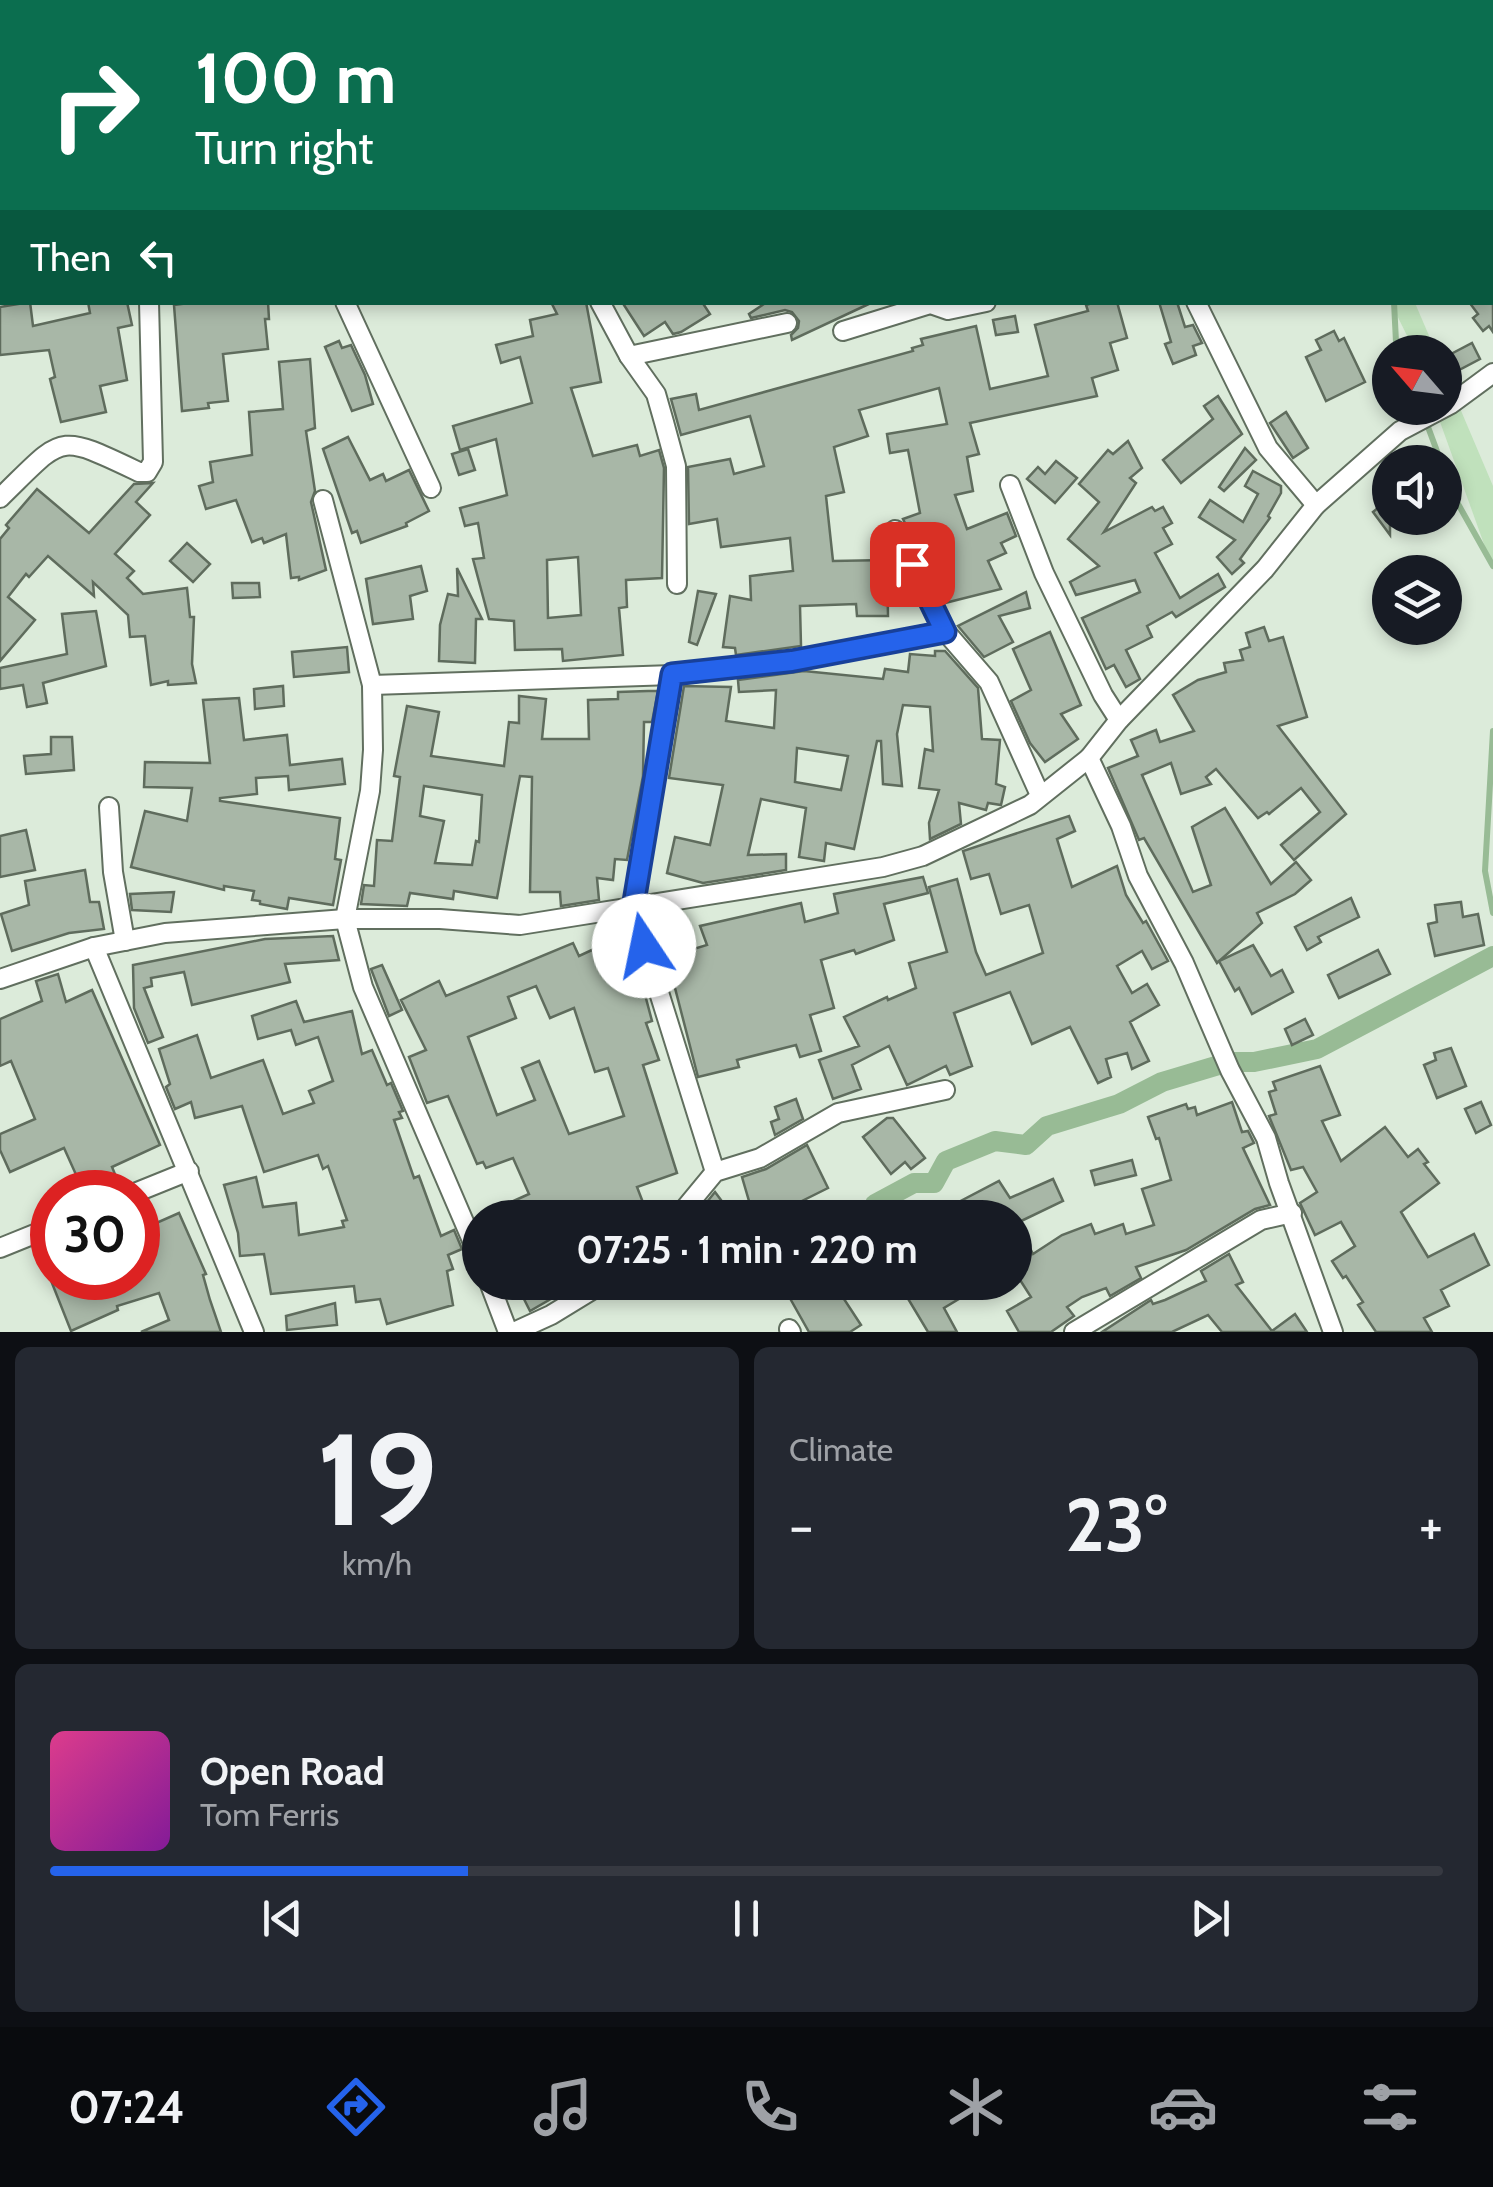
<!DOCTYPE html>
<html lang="en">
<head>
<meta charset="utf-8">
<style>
  :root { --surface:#171b24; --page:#242831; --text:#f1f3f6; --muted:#9ea1a6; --line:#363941; --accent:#2563eb }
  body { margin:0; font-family:Cabin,sans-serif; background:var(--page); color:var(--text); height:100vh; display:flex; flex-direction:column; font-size:38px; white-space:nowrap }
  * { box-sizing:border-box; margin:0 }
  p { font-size:32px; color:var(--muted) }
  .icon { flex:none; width:55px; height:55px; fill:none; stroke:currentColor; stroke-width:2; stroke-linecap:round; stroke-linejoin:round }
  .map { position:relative; height:1332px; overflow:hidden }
  .side { display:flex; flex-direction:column; gap:15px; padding:15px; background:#0d0f14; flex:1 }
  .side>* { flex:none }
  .banner { position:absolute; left:0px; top:0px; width:1495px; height:305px; box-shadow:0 5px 15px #0003; background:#0b6e4f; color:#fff; overflow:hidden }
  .needle { width:65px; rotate:298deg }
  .buttons { position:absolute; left:1372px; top:335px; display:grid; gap:20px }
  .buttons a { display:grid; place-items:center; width:90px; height:90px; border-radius:50%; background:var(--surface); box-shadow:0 5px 15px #0003; font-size:50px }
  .speed { position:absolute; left:30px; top:1170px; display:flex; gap:20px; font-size:50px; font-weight:700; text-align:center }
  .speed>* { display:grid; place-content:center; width:130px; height:130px; border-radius:50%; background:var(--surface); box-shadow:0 5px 15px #0003; line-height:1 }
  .speed .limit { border:15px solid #d22; background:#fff; color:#111 }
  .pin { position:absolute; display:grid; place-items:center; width:85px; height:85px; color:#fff; margin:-42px; border-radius:20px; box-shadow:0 5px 15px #0006 }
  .me { position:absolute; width:110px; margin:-55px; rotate:349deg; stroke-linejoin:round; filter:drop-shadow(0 0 8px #0008) }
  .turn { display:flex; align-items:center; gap:35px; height:210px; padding:0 30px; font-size:45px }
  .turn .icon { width:130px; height:130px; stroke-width:2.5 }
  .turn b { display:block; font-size:70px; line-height:85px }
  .then { display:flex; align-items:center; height:95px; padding:0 30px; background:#0003; gap:20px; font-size:38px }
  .big { font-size:75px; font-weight:700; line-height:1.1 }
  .side .card { flex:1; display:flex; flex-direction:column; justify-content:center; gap:15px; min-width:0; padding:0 35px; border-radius:15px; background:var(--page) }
  .side .dial { align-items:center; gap:0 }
  .dial b { font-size:130px; line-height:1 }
  .song { display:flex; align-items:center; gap:30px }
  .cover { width:120px; height:120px; border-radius:15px; background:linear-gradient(135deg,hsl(330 70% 55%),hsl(290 70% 35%)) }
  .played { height:10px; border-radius:5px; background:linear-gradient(90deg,var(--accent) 30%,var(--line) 30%) }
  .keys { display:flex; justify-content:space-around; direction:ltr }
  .heat { display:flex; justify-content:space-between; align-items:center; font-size:55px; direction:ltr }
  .side .tiles { flex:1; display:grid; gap:15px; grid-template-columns:1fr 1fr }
  .card:last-child { grid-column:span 2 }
  .trip { position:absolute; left:462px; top:1200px; width:570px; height:100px; border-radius:50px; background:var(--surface); box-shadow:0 5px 15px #0003; font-weight:700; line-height:100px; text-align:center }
  .tabs { display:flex; height:160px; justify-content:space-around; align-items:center; background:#090b0e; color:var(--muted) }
  .tabs .icon { width:70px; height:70px }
  .tabs .active { color:var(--accent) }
  .tabs b { font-size:45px; color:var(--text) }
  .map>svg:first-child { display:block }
  .green { fill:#c0e1bc }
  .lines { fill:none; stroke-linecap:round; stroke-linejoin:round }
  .stream { stroke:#98bb95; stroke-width:6 }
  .canal { stroke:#98bb95; stroke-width:20 }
  .building { fill:#a8b7a7; stroke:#5f6c5d; stroke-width:2.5; fill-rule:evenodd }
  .street-casing { stroke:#616f5f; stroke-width:22 }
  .street { stroke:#fff; stroke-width:18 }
  .route-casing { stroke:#184099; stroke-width:25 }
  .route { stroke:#2563eb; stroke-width:18 }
</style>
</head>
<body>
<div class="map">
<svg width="1493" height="1332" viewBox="0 0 1493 1332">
  <rect width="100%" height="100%" fill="#dcebda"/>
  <!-- green -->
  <g class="green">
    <polygon points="1391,303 1415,303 1436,352 1415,352"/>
    <polygon points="1445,373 1493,486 1493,569 1435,408 1445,408"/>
  </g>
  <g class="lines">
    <!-- stream -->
    <g class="stream">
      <polyline points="1207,0 1209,2"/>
      <polyline points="1394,302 1396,342 1400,352"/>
      <polyline points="1421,408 1441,462"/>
      <polyline points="1445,473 1453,495 1493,566"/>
      <polyline points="1493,731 1485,871 1493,913"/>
    </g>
    <!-- canal -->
    <polyline class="canal" points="875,1204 914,1183 934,1183 946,1161 995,1141 1026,1145 1047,1126 1119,1104 1162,1082 1229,1062 1254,1062 1317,1049 1493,956"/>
  </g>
  <!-- building -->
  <g class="building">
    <polygon points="1493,301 1493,332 1489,326 1483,331 1473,318 1478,314 1469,302"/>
    <polygon points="30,302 33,326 90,313 88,302 127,302 132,325 118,328 127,380 100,386 106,412 61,422 50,379 55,377 49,350 0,355 0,307"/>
    <polygon points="196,302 268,302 269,319 265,319 268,349 223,354 228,401 208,403 209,408 182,411 174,305"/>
    <path d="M551,302H586L601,382L571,388L593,456L637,445L640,456L659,450L664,468L662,578L626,580L627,607L619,608L623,655L563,661L562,649L515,650L514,621L489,619L473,559L484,558L478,523L465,526L460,508L507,495L496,439L460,450L453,426L532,403L520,357L501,363L496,345L533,336L530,320L557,314ZM578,557L581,615L548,618L547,560Z"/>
    <polygon points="622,302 702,302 710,314 681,332 673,334 665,322 644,336"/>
    <polygon points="767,302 873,302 792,340 791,335 798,328 799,321 792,312 785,310 751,318 749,314"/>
    <polygon points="1095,302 1117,302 1127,338 1110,343 1118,370 1092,378 1097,396 970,423 979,454 967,457 973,491 955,495 967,529 1007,513 1016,536 1001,543 1006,553 988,561 1001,589 945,603 903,519 920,513 908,450 890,453 887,434 947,424 939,388 859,410 868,436 834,447 844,492 826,496 833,561 887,560 888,616 857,616 856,604 800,606 801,646 736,655 735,648 723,647 730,596 751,600 750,576 793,571 790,538 721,547 717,519 689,524 688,467 730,459 734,474 764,466 750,416 681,435 671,399 696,394 699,410 913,351 912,348 923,345 921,339 976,326 990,389 1048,376 1035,325 1088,311 1086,305"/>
    <polygon points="1159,302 1177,302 1185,327 1193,325 1202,343 1193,346 1196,355 1173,364 1165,344 1171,342"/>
    <polygon points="1015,316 1018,332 996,335 993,320"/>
    <polygon points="1334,331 1339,341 1344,338 1365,382 1326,401 1306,357 1321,350 1316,340"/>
    <polygon points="339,341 342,348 351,345 365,375 373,404 352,411 325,347"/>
    <polygon points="1472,343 1480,359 1459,370 1451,354"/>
    <polygon points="310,359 315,428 306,431 315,491 311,502 326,570 299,580 299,577 291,578 286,534 264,543 262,538 252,542 236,500 206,509 199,486 213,482 210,462 252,455 249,412 283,409 279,362"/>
    <polygon points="1218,396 1242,434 1181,483 1163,460 1213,419 1204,406"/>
    <polygon points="1286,412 1308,448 1293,458 1270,423"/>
    <polygon points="348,437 370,480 383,474 386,481 409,470 429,511 406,523 407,526 361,543 357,531 352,533 323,449"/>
    <polygon points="1128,441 1142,468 1130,478 1136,483 1104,532 1152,507 1155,511 1163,507 1172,523 1163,528 1172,544 1155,553 1180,598 1218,574 1225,587 1176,617 1172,612 1147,626 1152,637 1126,650 1140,679 1126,687 1114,665 1106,669 1082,618 1140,592 1135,580 1076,595 1070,582 1099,566 1068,539 1099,502 1079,484 1108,450 1113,454"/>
    <polygon points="1245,448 1256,460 1224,491 1219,487"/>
    <polygon points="468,449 475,470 459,475 452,454"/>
    <polygon points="1056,461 1077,478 1055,503 1027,479 1038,467 1045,474"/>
    <polygon points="1253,471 1281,486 1281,493 1268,516 1270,518 1240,559 1244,563 1232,574 1217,557 1235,540 1199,517 1210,500 1243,522 1258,494 1245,486"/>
    <polygon points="153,483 136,502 150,515 115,554 134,571 127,578 143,594 187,588 190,617 194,617 192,664 196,683 168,685 168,681 151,685 145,636 130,637 128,615 93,582 94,596 48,556 29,577 26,574 8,597 35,620 0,661 0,539 9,528 6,525 37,489 89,533 134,484"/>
    <polygon points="1390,498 1390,535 1373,512"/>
    <polygon points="187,543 210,564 193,582 170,561"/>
    <polygon points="421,566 427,591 410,596 413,619 373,624 366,579"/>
    <polygon points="457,568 482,619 476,619 475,663 439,661 440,625 448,594 458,596"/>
    <polygon points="232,583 259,583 260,597 233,598"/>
    <polygon points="698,591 716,594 697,645 689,642"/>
    <polygon points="1026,592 1030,608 999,616 1013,642 984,657 958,626"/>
    <polygon points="96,611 106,666 43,683 47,703 27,707 23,685 0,689 0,668 67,654 62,614"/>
    <polygon points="1264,627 1269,641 1283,637 1307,717 1278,726 1346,814 1294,860 1281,845 1320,812 1301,788 1269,814 1267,812 1258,818 1216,769 1206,777 1211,784 1181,794 1171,763 1142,775 1193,892 1211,885 1192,827 1225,808 1271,884 1296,862 1311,880 1295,894 1257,913 1262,923 1217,963 1144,838 1139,840 1108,768 1138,756 1131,740 1156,730 1160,742 1194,731 1173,695 1198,680 1226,672 1224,663 1243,660 1240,650 1250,647 1246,633"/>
    <polygon points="1050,632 1081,705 1061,714 1078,739 1045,762 1030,743 1011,701 1031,690 1013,649"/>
    <polygon points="347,647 349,672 294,677 292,652"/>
    <path d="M935,651H945L978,688L982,739L1000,740L996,784L1005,787L1001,805L988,803L986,810L959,803L961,824L930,839L929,823L939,790L919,788L925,749L933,751L930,707L903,705L897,734L902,786L883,784L881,741H877L854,849L826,843L824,861L799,857L806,808L761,799L748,855L786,854V870L703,883L667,873L675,837L710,845L723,785L669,778L684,686L731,687L726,721L774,728L776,690L739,692L738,680L804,671L883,679L885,669L908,672L910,654L935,656ZM797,748L848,756L841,790L795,782Z"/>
    <polygon points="283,686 284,706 255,709 254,689"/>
    <path d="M648,691H658L652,722H644L643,776L627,860L615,859L613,880L597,878L599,900L561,906L560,892H530L532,777L520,776L497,898L454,891L453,899L410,893L407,906L361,904L364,885L374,886L377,840L392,841L400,777L394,776L407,706L439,712L431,756L504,766L509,722L519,723V696L546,699L542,739H589L588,700L618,699V692ZM424,786L482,795L479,842L476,841L472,865L435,863L444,821L420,816Z"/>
    <polygon points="239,698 244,740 287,735 290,765 342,759 345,784 289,790 288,776 256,778 257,794 220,798 220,801 340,818 335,859 341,860 333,905 289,898 287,909 260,904 260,901 252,900 254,891 224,886 224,890 131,867 145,811 187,821 192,788 144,787 145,762 210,763 203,700"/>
    <polygon points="51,737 72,737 74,770 26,774 24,756 51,754"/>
    <polygon points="1069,816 1075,831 1057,839 1072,887 1117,866 1126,895 1143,923 1146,921 1168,961 1152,969 1142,951 1117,966 1132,993 1147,984 1159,1005 1130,1022 1149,1061 1132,1069 1127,1053 1106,1059 1111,1077 1098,1083 1070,1027 1032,1044 1010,992 954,1013 972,1066 950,1075 946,1066 907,1085 889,1046 852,1065 861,1089 833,1099 819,1060 859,1046 844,1017 887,997 888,1000 916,988 909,963 947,952 929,887 957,879 976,952 986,975 1043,953 1029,905 1001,914 989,874 971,879 963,851"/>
    <polygon points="26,830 35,870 0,877 0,836"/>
    <polygon points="85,870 90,902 99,902 104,929 69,933 12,951 1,914 29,905 25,881"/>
    <polygon points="923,877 928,893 884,904 894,940 856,954 854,950 821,960 834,1008 810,1015 821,1051 800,1057 796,1045 737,1060 739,1067 698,1077 667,957 707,945 700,926 801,903 805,922 838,913 834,894"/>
    <polygon points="174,892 171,912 132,910 130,894"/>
    <polygon points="1351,898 1359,917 1318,937 1321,942 1307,950 1295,927"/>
    <polygon points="1461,902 1463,917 1478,914 1484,945 1435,956 1428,924 1437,922 1435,905"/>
    <polygon points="333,936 339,960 285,964 290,982 192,1005 184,972 151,978 152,986 144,988 163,1037 148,1043 134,1008 133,965 265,939"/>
    <path d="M620,937L644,991L652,1021L646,1023L659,1060L643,1065L677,1173L637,1187L649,1218H613L608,1204L577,1218H516L509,1203L529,1194L513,1158L486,1168L483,1162L477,1164L448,1096L427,1103L409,1057L426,1050L401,1000L439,981L446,996L573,943L579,956ZM536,986L550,1018L574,1008L595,1072L608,1068L624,1116L569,1134L539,1061L522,1068L535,1100L497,1115L468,1037L516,1018L508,997Z"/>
    <polygon points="1253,945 1271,976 1282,970 1293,992 1252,1014 1239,988 1235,991 1219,961"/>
    <polygon points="1378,950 1390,974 1339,998 1328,975"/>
    <polygon points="382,965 402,1010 389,1016 371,969"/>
    <polygon points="58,974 66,1002 92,990 160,1145 112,1167 117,1179 88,1192 48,1192 78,1179 64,1148 10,1172 0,1150 0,1134 35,1119 11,1061 0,1066 0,1019 42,1001 36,981"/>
    <polygon points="296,1001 304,1022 352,1011 362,1054 372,1050 387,1085 391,1083 403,1111 399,1112 402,1118 394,1120 414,1178 419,1176 441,1236 454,1230 462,1249 448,1255 453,1269 447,1271 453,1305 387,1324 380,1299 356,1302 354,1286 271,1294 264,1254 240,1256 238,1233 224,1185 256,1177 263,1207 296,1203 299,1235 344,1227 342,1221 347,1220 328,1166 323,1169 318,1155 264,1172 242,1106 195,1118 191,1102 175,1109 166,1087 170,1084 159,1049 197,1035 211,1078 263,1060 283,1114 314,1103 309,1091 333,1081 318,1037 296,1045 291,1030 258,1039 252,1016"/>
    <polygon points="1305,1019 1313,1035 1292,1045 1285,1029"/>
    <polygon points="1451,1048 1466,1086 1437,1098 1424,1065 1436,1060 1434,1053"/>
    <polygon points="1320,1066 1340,1115 1322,1121 1341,1161 1385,1127 1408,1157 1418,1149 1428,1162 1424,1164 1439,1183 1401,1212 1428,1257 1474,1234 1489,1265 1441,1290 1449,1306 1424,1318 1432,1332 1376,1332 1358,1305 1363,1302 1346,1276 1343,1278 1332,1261 1355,1246 1341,1222 1315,1235 1300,1203 1317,1192 1303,1167 1291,1170 1269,1116 1276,1114 1269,1092 1276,1090 1273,1082"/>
    <polygon points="796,1099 803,1119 775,1135 771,1122 779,1119 775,1107"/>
    <polygon points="1232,1102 1242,1132 1248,1131 1254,1143 1243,1148 1270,1205 1255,1209 1186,1250 1136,1267 1141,1278 1110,1296 1106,1288 1082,1297 1067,1307 1074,1316 1051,1332 1019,1332 1007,1311 1031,1297 1015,1272 1015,1218 959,1218 953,1205 999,1181 1010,1198 1053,1179 1063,1201 1017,1223 1033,1254 1062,1235 1091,1224 1095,1234 1123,1224 1126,1234 1154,1225 1142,1189 1171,1180 1159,1138 1156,1139 1148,1117 1186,1104 1188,1109 1195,1107 1197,1115"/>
    <polygon points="1481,1102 1491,1125 1476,1133 1465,1109"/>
    <polygon points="887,1118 893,1118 925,1158 911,1169 905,1162 891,1174 863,1137"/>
    <polygon points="807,1145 828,1188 778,1213 779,1218 754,1218 742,1177 766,1169"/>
    <polygon points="1132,1160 1136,1175 1095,1185 1091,1171"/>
    <polygon points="715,1192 724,1204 707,1218 694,1218"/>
    <polygon points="179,1213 206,1274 203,1275 210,1300 221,1332 141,1332 169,1320 159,1293 117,1306 118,1310 71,1331 50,1278 104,1278 106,1284 138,1278 138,1231"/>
    <polygon points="1229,1254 1243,1282 1236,1285 1272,1331 1295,1314 1307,1332 1222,1332 1208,1315 1172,1332 1102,1332 1151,1300 1153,1304 1165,1300 1206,1281 1201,1271"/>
    <polygon points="543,1282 580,1282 530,1311 521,1293"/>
    <polygon points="804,1282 858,1282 840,1293 861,1325 850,1332 809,1332 787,1293"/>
    <polygon points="898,1282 987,1282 944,1308 957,1332 928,1332"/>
    <polygon points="335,1303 337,1325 287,1330 286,1316"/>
  </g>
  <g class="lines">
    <defs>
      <g id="street">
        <polyline points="506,0 507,2"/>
        <polyline points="0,229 2,228"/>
        <polyline points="345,302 431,488"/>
        <polyline points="600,302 629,356 656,394 664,422 676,466 677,584"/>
        <polyline points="925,302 948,310 986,302"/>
        <polyline points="1196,302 1268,448 1316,505"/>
        <polyline points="843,331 927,305"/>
        <polyline points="629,356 787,323"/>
        <polyline points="1010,485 1044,573 1103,695 1119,720"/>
        <path d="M0,498C65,435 55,432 139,472H147L153,462L149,302"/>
        <polyline points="323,500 372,685 373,750 370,791 345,919 363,987 480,1259"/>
        <polyline points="895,530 945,631 989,682 1040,795"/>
        <polyline points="673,675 633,909 715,1172"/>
        <polyline points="372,685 673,675 792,661 945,631"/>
        <polyline points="1089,758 1121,826 1138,876 1184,963 1230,1070 1266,1138 1279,1183 1333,1332"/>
        <polyline points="109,807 113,872 125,941"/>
        <polyline points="94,947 254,1332"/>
        <polyline points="0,979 94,947 165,933 345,919 440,919 520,925 883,867 923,856 1030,805 1089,758 1119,720 1265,569 1316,505 1400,431 1451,404 1493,373"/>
        <polyline points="137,1192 189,1171"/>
        <polyline points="677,1218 715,1172 760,1158 838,1113 945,1090"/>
        <polyline points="0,1248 52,1227"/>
        <polyline points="489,1282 508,1332"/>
        <polyline points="789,1329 791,1332"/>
        <polyline points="514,1332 551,1315 605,1282"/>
        <polyline points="1074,1332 1261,1220 1292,1213"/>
      </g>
    </defs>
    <!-- street casing -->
    <use href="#street" class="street-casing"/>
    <!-- street -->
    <use href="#street" class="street"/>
  </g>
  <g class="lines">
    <defs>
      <polyline id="route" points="644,946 633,908 672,674 792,661 945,632 912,564"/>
    </defs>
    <!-- route casing -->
    <use href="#route" class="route-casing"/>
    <!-- route -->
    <use href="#route" class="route"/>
  </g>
</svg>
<div class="buttons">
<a><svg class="needle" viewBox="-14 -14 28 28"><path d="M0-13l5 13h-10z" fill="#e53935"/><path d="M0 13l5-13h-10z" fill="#9ea1a6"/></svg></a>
<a><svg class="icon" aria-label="sound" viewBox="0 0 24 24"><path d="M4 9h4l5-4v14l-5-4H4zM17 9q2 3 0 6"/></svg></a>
<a><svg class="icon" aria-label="layers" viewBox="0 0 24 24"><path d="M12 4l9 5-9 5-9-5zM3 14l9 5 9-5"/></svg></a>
</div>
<div class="speed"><div class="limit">30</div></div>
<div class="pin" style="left:912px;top:564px;background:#d93025"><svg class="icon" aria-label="arrive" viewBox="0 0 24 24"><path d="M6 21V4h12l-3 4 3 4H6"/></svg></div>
<svg class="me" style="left:644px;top:946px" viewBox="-20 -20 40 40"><circle r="19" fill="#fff"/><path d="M0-13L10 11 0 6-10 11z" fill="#2563eb"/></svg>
<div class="trip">07:25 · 1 min · 220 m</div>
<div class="banner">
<div class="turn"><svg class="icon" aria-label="right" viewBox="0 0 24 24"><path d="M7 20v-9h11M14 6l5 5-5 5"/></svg><div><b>100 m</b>Turn right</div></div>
<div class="then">Then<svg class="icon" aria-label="left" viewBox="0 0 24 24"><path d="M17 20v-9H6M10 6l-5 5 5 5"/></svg></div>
</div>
</div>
<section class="side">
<div class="tiles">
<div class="card dial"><b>19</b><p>km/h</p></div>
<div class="card"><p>Climate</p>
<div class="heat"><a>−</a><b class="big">23°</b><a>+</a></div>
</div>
<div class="card">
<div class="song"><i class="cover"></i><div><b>Open Road</b><p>Tom Ferris</p></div></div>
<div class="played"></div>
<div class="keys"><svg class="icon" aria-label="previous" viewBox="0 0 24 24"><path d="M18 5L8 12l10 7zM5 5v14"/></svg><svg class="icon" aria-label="pause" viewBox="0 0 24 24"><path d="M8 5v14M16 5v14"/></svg><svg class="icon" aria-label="next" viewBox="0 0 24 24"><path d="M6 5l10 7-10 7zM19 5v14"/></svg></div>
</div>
</div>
</section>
<nav class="tabs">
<b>07:24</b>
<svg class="icon active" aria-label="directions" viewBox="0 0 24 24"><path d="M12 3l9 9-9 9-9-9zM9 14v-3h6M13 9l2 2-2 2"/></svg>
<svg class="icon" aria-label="music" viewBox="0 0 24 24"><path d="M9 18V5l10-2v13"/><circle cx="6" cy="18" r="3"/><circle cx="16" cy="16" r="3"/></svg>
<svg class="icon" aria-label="phone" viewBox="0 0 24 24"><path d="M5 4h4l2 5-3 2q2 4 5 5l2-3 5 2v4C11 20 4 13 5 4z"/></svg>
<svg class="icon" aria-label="climate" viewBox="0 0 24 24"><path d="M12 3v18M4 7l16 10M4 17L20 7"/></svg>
<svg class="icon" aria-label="car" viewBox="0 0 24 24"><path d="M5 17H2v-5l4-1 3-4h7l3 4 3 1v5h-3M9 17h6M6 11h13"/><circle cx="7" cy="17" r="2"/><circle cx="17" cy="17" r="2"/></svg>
<svg class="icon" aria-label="filters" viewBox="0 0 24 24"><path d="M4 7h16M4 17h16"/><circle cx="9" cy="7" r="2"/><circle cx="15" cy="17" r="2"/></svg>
</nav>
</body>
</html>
